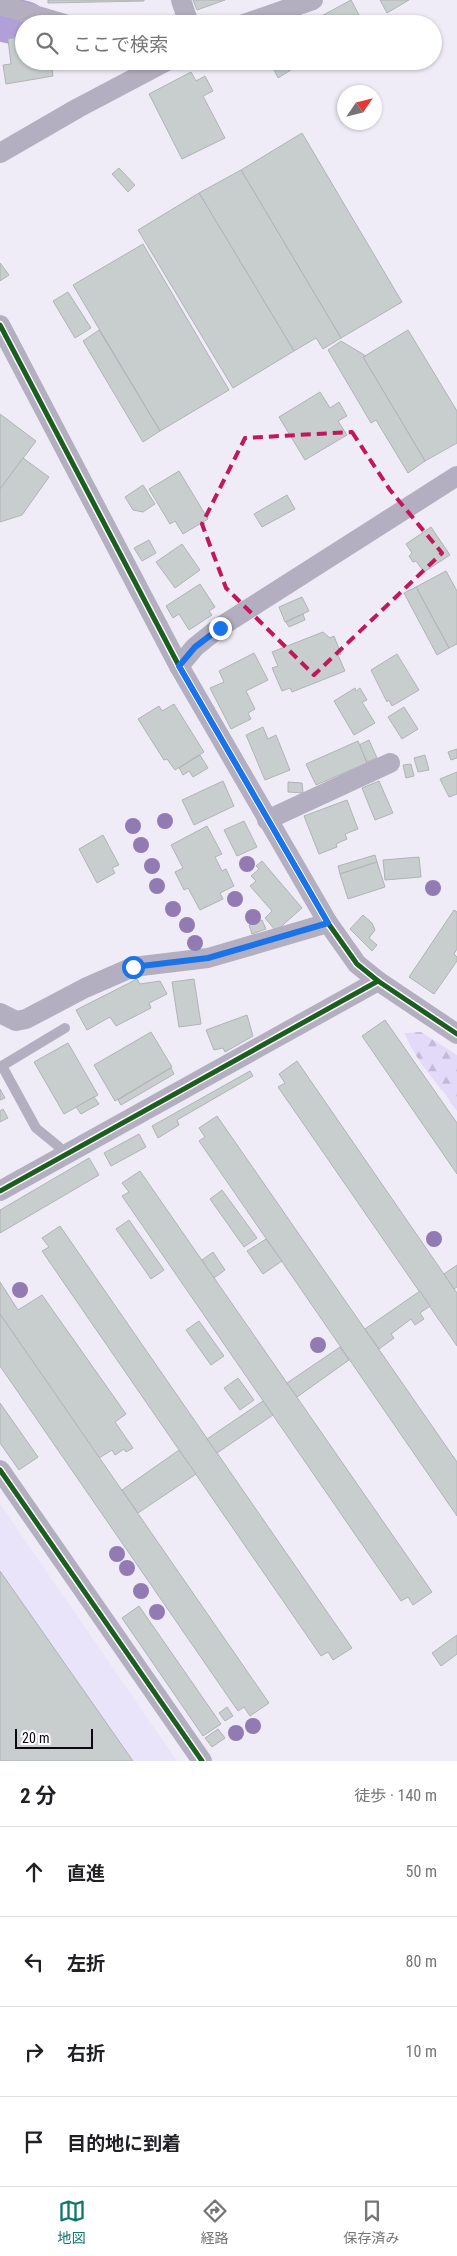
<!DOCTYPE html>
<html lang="ja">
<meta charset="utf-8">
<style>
:root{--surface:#fff;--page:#f2f2f2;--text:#202124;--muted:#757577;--line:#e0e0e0;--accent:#0f766e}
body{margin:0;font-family:"Roboto Condensed","Noto Sans JP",sans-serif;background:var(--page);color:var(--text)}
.compass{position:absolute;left:337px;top:85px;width:45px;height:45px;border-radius:50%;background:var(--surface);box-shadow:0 1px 4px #0004;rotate:55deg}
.scale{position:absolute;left:15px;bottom:12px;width:78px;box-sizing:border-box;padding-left:5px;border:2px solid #0d0913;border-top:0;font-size:14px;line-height:18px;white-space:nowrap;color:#0d0913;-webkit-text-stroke:4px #fff;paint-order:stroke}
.stop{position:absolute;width:15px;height:15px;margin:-11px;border:4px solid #1a73e8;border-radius:50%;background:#fff}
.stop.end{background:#1a73e8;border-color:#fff;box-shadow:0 1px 5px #0008}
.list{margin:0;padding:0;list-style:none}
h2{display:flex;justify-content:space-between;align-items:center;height:65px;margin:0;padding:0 20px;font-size:21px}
h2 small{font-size:16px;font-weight:400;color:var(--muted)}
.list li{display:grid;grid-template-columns:32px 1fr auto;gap:15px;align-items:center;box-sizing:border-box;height:90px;padding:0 20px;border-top:1px solid var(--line)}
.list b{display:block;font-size:19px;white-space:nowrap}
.list em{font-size:16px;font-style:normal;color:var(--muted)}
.icon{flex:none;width:28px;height:28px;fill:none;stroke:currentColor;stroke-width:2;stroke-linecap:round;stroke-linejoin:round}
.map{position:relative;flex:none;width:457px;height:1761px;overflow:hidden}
.search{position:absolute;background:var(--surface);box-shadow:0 1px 4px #0004;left:15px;right:15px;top:15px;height:55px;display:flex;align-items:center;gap:12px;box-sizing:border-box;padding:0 18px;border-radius:28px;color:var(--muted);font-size:19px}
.sheet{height:425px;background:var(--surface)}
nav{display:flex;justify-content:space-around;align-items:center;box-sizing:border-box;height:70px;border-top:1px solid var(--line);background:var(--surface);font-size:14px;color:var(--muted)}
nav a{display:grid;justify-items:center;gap:2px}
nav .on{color:var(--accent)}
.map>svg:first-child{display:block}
</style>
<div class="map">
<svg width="457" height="1761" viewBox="0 0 457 1761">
<defs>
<pattern id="forest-firs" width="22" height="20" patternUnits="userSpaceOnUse" patternTransform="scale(1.25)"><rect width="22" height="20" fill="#e3dafa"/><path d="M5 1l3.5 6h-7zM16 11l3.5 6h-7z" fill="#c2bad5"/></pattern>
</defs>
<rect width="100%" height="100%" fill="#efecf7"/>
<path fill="#eae4fa" d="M0 1504 177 1761H0Z"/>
<path fill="url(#forest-firs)" d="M421 1032 457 1055V1111C452 1106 450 1101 446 1095 430 1076 414 1056 404 1033Z"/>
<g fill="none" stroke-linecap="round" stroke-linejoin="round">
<path stroke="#b19fd9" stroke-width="46" d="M0 18 25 24"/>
</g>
<g fill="#c8cdce" stroke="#b0b4b6">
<path d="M48 0H144V1L48 3Z"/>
<path d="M193 0H225L197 10Z"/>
<path d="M351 0 364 24H319L316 19Z"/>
<path d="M380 0H409L387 13Z"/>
<path d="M24 36V61H51L53 76 6 84 3 65 11 64 8 39Z"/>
<path d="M270 61H305L278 78Z"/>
<path d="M191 72 196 81 205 76 213 91 203 96 225 138 182 159 149 94Z"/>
<path d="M302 133 402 302 341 338 241 170Z"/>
<path d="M119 168 135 185 128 192 112 174Z"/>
<path d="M241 170 341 338 323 349 316 338 294 351 199 193Z"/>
<path d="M199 193 294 351 233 388 138 230Z"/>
<path d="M143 244 229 390 160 431 73 285Z"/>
<path d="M0 263 9 275 0 281Z"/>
<path d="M68 292 91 328 75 338 53 301Z"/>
<path d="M99 330 160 431 143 442 83 341Z"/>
<path d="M408 330 457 411V443L425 461 363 357Z"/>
<path d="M341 341 366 356 363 357 425 461 408 473 376 420 371 423 328 350Z"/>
<path d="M320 392 330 408 339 402 347 416 338 421 347 435 305 460 279 417Z"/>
<path d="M0 414 36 441 0 489Z"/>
<path d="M23 458 49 477 22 515 0 522V489Z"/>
<path d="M179 471 208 519 183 534 175 521 170 524 149 489Z"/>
<path d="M143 485 155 504 143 512 133 510 125 497Z"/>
<path d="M287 495 295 509 262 527 254 514Z"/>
<path d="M431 527 450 555 424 572 416 561 413 562 409 556 412 553 406 544Z"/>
<path d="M149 540 156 553 142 561 134 548Z"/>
<path d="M182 544 200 570 175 588 156 562Z"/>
<path d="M446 571 457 591V644L449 648 416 587Z"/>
<path d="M200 584 215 607 209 611 212 615 189 630 179 614 173 618 166 606Z"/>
<path d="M416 587 449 648 437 655 404 593Z"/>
<path d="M302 597 309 611 285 622 279 607Z"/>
<path d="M303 614 305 620 289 627 286 622Z"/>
<path d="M323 632 330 638 334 636 341 654 338 655 345 671 292 692 290 688 282 691 272 668 278 666 272 652Z"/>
<path d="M254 653 268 680 246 691 255 709 248 713 251 719 231 729 210 688 224 682 219 671Z"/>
<path d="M397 654 419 690 392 706 389 700 387 702 371 670Z"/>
<path d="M355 688 356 691 360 688 367 700 362 702 375 723 354 735 334 701Z"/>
<path d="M174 704 204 752 175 770 167 759 164 760 138 719 159 706 162 711Z"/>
<path d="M404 707 418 729 402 739 388 717Z"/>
<path d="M263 727 268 739 276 735 290 770 265 780 246 735Z"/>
<path d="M369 740 377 758 367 762 359 745Z"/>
<path d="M358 741 367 763 316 785 306 764Z"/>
<path d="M457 749V758L451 760 448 752Z"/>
<path d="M200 755 208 768 193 777 189 771 183 775 179 768Z"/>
<path d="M425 755 429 770 418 772 414 758Z"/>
<path d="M411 764 414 776 406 778 403 765Z"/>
<path d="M457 772V794L449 797 440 779Z"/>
<path d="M223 781 234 806 194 825 182 800Z"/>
<path d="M379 781 393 813 375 820 362 788Z"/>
<path d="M288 782 302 783 303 793 288 792Z"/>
<path d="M347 800 358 829 345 834 347 839 336 844 337 847 319 854 304 816Z"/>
<path d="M244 821 257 847 237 856 224 830Z"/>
<path d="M207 826 222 854 215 857 222 871 226 869 234 886 220 893 223 899 200 910 188 888 184 890 175 872 183 868 171 845Z"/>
<path d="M103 835 119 865 112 868 115 873 97 883 79 849Z"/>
<path d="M375 855 377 862 340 874 338 866Z"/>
<path d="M419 857 421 877 385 880 383 860Z"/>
<path d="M262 861 302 908 276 931 265 918 272 911 250 886 256 881 251 876 259 869 256 866Z"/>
<path d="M377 862 385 887 348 899 340 874Z"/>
<path d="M454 910 457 912V949L454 954 457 957V961L434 994 409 977Z"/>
<path d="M363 915 372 923 375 930 369 938 377 945 372 951 350 929Z"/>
<path d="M262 920 266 929 252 934 249 925Z"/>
<path d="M137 979 140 984 160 981 167 994 149 1003 151 1008 116 1026 110 1017 87 1030 76 1010Z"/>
<path d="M194 979 201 1024 179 1027 172 982Z"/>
<path d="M247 1015 253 1036 225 1052 223 1048 214 1050 206 1030Z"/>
<path d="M385 1020 457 1123V1174L362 1036Z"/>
<path d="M151 1032 172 1067 115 1101 94 1065Z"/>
<path d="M68 1043 98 1095 64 1114 34 1062Z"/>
<path d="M297 1061 457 1293V1346L278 1087 285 1083 279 1074Z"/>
<path d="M171 1068 174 1074 121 1105 118 1100Z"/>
<path d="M250 1071 253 1076 177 1120 179 1125 158 1138 152 1126Z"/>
<path d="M0 1089 5 1098 0 1100Z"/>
<path d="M94 1097 99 1104 81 1114 76 1107Z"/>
<path d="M3 1109 8 1118 0 1122V1111Z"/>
<path d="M217 1116 457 1462V1516L199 1141 205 1137 199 1128Z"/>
<path d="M139 1134 146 1147 111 1166 104 1153Z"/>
<path d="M89 1158 99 1175 0 1233V1210Z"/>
<path d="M140 1171 432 1592 413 1605 408 1597 401 1601 122 1196 129 1192 122 1183Z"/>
<path d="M222 1190 257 1238 244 1247 210 1199Z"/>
<path d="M129 1220 164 1270 151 1279 116 1229Z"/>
<path d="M60 1226 352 1648 333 1660 328 1652 321 1656 42 1251 49 1247 42 1238Z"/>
<path d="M266 1239 282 1261 263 1274 247 1251Z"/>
<path d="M213 1252 225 1270 214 1278 202 1260Z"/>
<path d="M457 1265V1287L454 1289 444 1274Z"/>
<path d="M0 1282 18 1310 42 1295 126 1414 115 1422 133 1448 126 1452 124 1449 115 1455 112 1450 99 1458 0 1314Z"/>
<path d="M420 1291 430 1306 420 1313 424 1319 415 1325 411 1319 391 1334 394 1338 379 1349 365 1329Z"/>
<path d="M0 1314 269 1703 250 1716 244 1707 238 1711 0 1366Z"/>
<path d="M199 1321 224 1356 211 1365 186 1330Z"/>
<path d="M340 1347 349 1360 297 1397 287 1383Z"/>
<path d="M238 1378 254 1400 240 1410 224 1388Z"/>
<path d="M263 1401 273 1415 217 1453 207 1439Z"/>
<path d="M0 1403 38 1457 19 1470 0 1443Z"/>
<path d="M179 1450 196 1474 138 1513 122 1490Z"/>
<path d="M0 1571 133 1761H0Z"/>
<path d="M139 1606 221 1724 203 1736 122 1618Z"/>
<path d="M457 1635V1654L441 1666 432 1653Z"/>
<path d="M227 1707 233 1716 225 1721 219 1713Z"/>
<path d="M218 1729 225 1738 212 1747 205 1738Z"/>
</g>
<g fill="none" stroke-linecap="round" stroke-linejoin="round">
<path stroke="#b4afc0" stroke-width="10" d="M64 1155 58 1146 36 1128 2 1066 65 1028"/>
<g stroke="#b4afc0" stroke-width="20">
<path d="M181 0 189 24"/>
<path d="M0 5 65 24"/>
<path d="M244 24 313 0"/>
<path d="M0 153 78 108 167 61"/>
<path d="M0 325 179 666 328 923 357 964 378 981 457 1034"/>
<path d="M179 666 195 647 220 627 457 476"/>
<path d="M267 820 390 763"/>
<path d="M0 1013 16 1021 26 1019 85 988 133 967 208 958 328 923"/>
<path d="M0 1191 378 981"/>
<path d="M0 1470 202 1761"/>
</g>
<g stroke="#fff" stroke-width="8">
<g id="cycleway">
<path d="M0 325 179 666 328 923 357 964 378 981 457 1034"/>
<path d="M0 1191 378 981"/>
<path d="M0 1470 202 1761"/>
</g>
</g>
<use href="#cycleway" stroke="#1b5e20" stroke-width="5"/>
</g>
<g fill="#927ab2">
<circle cx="165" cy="821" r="8"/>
<circle cx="133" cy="826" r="8"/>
<circle cx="141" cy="845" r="8"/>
<circle cx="247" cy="864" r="8"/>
<circle cx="152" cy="866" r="8"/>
<circle cx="157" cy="886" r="8"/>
<circle cx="433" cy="888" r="8"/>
<circle cx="235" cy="899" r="8"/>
<circle cx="173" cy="909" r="8"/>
<circle cx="253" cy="917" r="8"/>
<circle cx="187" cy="925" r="8"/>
<circle cx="195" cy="943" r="8"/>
<circle cx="434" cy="1239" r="8"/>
<circle cx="20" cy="1290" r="8"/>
<circle cx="318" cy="1345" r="8"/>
<circle cx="117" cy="1554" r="8"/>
<circle cx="127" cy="1568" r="8"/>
<circle cx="141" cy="1591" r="8"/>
<circle cx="157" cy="1612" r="8"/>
<circle cx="253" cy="1726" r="8"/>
<circle cx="236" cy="1733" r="8"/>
</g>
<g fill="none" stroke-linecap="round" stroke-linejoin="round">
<path stroke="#1a73e8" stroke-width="6" d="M133 967 208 958 328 923 179 666 195 647 220 628"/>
</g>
<path fill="none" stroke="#c2185b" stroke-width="4" stroke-dasharray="10 6" stroke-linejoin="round" d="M352 432 390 490 442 553 314 675 226 588 202 524 245 438Z"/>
</svg>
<svg class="compass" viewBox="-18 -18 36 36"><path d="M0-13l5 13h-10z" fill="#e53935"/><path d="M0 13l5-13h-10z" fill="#757577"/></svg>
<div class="scale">20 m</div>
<div class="stop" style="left:133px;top:967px"></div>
<div class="stop end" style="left:220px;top:628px"></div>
<div class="search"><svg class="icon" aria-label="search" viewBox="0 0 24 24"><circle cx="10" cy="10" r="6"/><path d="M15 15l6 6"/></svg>ここで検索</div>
</div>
<section class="sheet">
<h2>2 分<small>徒歩 · 140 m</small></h2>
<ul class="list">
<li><svg class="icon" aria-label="ahead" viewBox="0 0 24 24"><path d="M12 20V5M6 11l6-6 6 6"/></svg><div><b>直進</b></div><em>50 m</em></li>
<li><svg class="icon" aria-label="left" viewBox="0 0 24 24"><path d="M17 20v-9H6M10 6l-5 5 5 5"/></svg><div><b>左折</b></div><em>80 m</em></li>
<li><svg class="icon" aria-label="right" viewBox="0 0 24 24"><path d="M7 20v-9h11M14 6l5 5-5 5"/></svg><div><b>右折</b></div><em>10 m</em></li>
<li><svg class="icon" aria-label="arrive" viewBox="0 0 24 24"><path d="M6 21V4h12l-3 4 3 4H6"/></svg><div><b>目的地に到着</b></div></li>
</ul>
</section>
<nav>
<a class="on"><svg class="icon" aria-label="map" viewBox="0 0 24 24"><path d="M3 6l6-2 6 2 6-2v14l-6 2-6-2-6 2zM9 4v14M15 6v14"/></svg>地図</a>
<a><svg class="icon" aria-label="directions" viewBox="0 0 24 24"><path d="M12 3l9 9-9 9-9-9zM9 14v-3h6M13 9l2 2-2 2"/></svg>経路</a>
<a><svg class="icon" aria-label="saved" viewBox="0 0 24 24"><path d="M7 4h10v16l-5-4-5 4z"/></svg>保存済み</a>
</nav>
